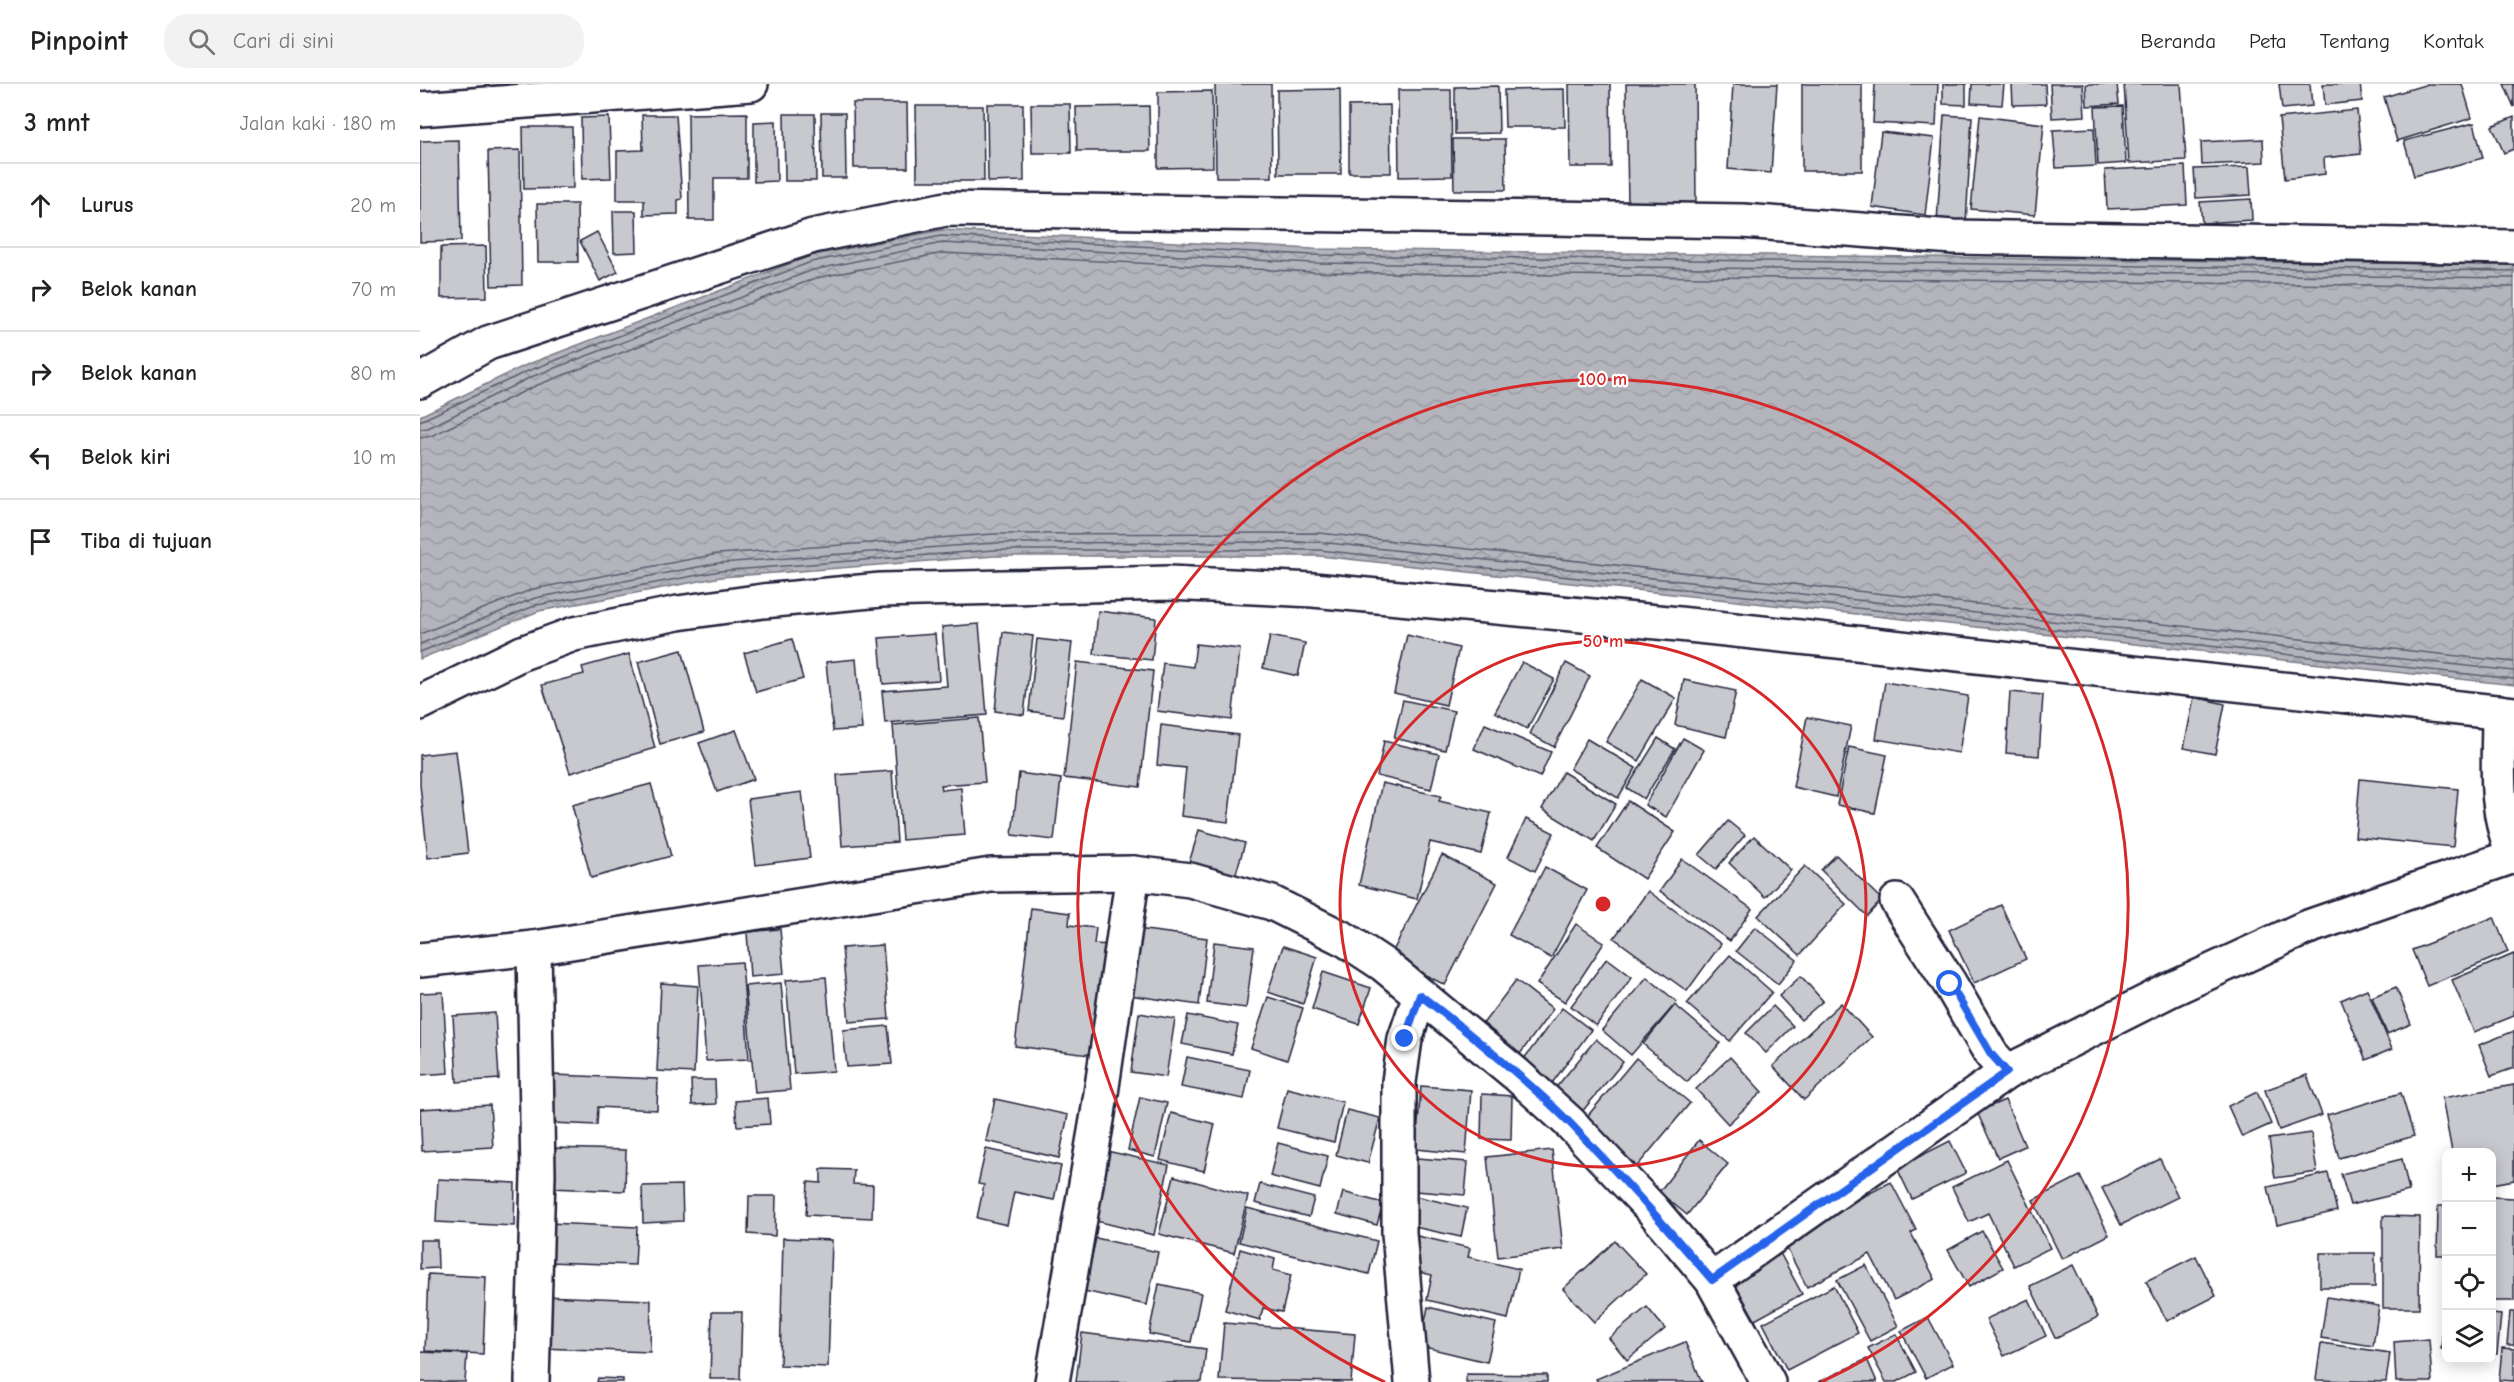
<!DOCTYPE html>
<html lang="id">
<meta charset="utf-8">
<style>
:root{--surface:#fff;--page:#f2f2f2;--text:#222;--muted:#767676;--line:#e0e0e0}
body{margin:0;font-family:"Comic Neue",sans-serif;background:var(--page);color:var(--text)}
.controls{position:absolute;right:18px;bottom:18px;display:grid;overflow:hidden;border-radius:12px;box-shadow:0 3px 15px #0003}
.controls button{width:54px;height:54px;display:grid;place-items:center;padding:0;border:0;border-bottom:2px solid var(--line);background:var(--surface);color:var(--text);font:30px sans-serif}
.stop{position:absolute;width:18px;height:18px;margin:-14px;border:4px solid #2563eb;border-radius:50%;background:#fff}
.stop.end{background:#2563eb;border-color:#fff;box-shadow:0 2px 6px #0008}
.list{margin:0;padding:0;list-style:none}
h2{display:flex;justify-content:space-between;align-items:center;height:78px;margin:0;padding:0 24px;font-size:26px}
h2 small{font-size:20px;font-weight:400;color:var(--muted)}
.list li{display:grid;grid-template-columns:39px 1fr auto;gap:18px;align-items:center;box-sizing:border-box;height:84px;padding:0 24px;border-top:2px solid var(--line)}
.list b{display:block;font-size:22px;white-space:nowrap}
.list em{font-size:20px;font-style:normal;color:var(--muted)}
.icon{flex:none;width:33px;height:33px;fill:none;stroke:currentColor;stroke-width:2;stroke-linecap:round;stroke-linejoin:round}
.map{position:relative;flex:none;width:2094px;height:1298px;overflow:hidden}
header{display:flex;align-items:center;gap:36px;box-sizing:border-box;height:84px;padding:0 30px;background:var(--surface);border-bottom:2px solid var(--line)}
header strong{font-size:28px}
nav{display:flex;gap:33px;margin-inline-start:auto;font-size:21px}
.search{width:420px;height:54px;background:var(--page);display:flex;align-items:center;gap:15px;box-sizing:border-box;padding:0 21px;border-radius:24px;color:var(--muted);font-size:22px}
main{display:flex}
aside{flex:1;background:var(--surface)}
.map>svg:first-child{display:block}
</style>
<header>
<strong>Pinpoint</strong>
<div class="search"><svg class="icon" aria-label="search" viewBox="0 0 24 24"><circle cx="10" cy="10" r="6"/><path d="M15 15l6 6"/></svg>Cari di sini</div>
<nav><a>Beranda</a><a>Peta</a><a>Tentang</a><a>Kontak</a></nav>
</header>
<main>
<aside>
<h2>3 mnt<small>Jalan kaki · 180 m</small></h2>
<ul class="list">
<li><svg class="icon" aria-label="ahead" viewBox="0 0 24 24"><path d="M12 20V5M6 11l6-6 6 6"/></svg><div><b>Lurus</b></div><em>20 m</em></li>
<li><svg class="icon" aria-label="right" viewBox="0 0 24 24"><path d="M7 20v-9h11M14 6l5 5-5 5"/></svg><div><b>Belok kanan</b></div><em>70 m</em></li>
<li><svg class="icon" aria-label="right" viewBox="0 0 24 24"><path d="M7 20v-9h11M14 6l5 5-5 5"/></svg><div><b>Belok kanan</b></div><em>80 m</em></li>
<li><svg class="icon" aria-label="left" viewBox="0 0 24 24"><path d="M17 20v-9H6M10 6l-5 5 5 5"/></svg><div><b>Belok kiri</b></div><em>10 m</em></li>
<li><svg class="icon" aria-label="arrive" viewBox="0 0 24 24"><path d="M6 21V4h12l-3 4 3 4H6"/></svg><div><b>Tiba di tujuan</b></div></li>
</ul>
</aside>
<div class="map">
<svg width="2094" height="1298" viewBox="0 0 2094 1298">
<defs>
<pattern id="water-waves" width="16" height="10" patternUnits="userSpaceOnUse" patternTransform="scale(1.5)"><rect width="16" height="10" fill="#b4b4bc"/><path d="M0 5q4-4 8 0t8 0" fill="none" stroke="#9a9aa2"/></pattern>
</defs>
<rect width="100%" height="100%" fill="#fff"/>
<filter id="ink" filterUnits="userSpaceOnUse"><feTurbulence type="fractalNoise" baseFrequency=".0167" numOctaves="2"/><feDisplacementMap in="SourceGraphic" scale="12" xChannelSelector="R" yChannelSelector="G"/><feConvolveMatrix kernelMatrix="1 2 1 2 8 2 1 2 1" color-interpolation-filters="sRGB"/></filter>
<g filter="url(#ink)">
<path fill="url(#water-waves)" stroke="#7a7a88" stroke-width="1.5" d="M521 146 893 165 2094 181V601L900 472H574L301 493 119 527 0 575V332L106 281 390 172Z"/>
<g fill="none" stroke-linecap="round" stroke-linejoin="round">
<g stroke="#5c5c6f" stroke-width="1.5">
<path d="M0 337 108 287 391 178 521 152 893 171 2094 187"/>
<path d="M0 345 8 344 111 293 393 186 522 159 893 179 2094 194"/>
<path d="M0 354 11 352 115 302 396 194 523 169 893 188 2094 203"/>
<path d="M0 550 113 505 298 470 573 450 899 449 2094 578"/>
<path d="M0 560 115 514 299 479 574 459 899 458 2094 587"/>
<path d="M0 568 117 521 300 487 574 466H899L2094 595"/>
</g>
</g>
<g fill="#c8c8cf" stroke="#22223b" stroke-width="1.5">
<path d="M795 0H851L852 93H796Z"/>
<path d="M1149 0H1190L1191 83H1150Z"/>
<path d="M1206 0H1275L1276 120H1208Z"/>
<path d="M1313 0H1357L1351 89 1308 85Z"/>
<rect x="1382" y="0" width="60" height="87"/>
<path d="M1455 0H1518L1516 42 1453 39Z"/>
<path d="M1523 0H1546V21L1523 20Z"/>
<path d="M1552 0H1584L1582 21 1551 19Z"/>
<path d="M1592 0H1625L1626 20 1593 21Z"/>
<path d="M1630 0H1663L1665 32 1632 34Z"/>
<path d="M1666 0H1697L1699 20 1667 22Z"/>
<path d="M1704 0H1761L1766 76 1709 79Z"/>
<path d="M1859 0H1890L1892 22 1862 25Z"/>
<path d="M1903 0H1940L1942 17 1905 21Z"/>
<path d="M2008 0H2042L2052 34 1977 57 1964 13Z"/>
<path d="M2084 0H2094V23Z"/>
<path d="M1078 2 1079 49 1035 50V3Z"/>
<path d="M920 5 921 90H858L857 6Z"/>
<path d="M1144 5 1145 43H1085L1084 6Z"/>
<path d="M978 6H1031L1032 92 979 93Z"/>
<path d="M792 7 793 83 738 84V8Z"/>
<path d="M433 19H487L488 84H434Z"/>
<path d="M567 20H603L604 97 568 98Z"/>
<path d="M611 20H650L651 69H612Z"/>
<path d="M970 21 971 89H929V22Z"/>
<path d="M496 22H563L564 97H497Z"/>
<path d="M729 22 730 67H657L656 23Z"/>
<path d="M1703 22 1706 79 1678 81 1675 23Z"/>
<path d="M1937 26 1941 70 1904 74 1905 90 1865 95 1859 34Z"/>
<path d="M327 29V94H294V136H269L268 30Z"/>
<path d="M401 29H425L426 94H402Z"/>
<path d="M364 30H395L396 97H365Z"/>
<path d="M222 31H256L262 115 258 116V130L224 131V116H197V67L223 66Z"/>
<path d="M1524 31 1552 33 1546 140 1517 138Z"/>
<path d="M1560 32 1624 40 1615 131 1551 125Z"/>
<path d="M189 33 191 94 162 95 161 34Z"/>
<path d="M2094 33V65L2084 69 2072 42Z"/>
<path d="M356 37 357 97 334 98V38Z"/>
<path d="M2054 39 2063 74 1994 92 1984 57Z"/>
<path d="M103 43H152L153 104 104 105Z"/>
<path d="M1674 44 1676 82 1636 84 1633 46Z"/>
<path d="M1461 48 1514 54 1505 131 1452 123Z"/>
<path d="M1033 55H1085L1086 106H1034Z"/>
<path d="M1843 55 1844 78 1782 81 1781 58Z"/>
<path d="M39 56 41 157 0 158V57Z"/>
<path d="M100 66 102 201 71 202 68 67Z"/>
<path d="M1765 82 1767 121 1687 125 1685 86Z"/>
<path d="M1829 83 1831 111 1776 114 1774 85Z"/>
<path d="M1831 115 1832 136 1782 139 1780 118Z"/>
<path d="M117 120H157L158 178H118Z"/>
<path d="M193 127H216L217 168 194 169Z"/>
<path d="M177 148 198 188 180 197 160 157Z"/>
<path d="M66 162 67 213 21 214V163Z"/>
<path d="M678 527 736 534 732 576 674 570Z"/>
<path d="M559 540 567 631 465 639 462 607 527 602 522 543Z"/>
<path d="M583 548 613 552 604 631 575 627Z"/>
<path d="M515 550 519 596 463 600 459 554Z"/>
<path d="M987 551 1039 564 1026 621 974 609Z"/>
<path d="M850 552 885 559 878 592 843 584Z"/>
<path d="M372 555 383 595 336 608 324 569Z"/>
<path d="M617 555 652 559 643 632 609 627Z"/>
<path d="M776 560 820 565 812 636 737 627 743 579 773 583Z"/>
<path d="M262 566 284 648 240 660 218 578Z"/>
<path d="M209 570 235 664 150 689 122 601 164 590 162 583Z"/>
<path d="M436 575 442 645 413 647 406 578Z"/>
<path d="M657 578 733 587 720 703 644 694Z"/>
<path d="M1102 578 1134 595 1107 645 1075 628Z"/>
<path d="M1146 579 1170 592 1134 663 1110 650Z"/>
<path d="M1222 595 1256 614 1219 677 1186 658Z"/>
<path d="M1264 596 1316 607 1306 653 1255 641Z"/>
<path d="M1465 598 1548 612 1539 669 1456 655Z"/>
<path d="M1590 608 1623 611 1619 672 1586 669Z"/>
<path d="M1774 613 1805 620 1795 670 1764 664Z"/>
<path d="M983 616 1034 627 1025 666 974 654Z"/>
<path d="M1387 633 1431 642 1416 713 1373 703Z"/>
<path d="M559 634 565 698 521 701 522 706 541 704 545 751 482 756 473 641Z"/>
<path d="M1065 640 1131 668 1120 693 1054 665Z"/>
<path d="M741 641 818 651 808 738 761 732 766 684 737 681Z"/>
<path d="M316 646 334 695 297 708 279 659Z"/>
<path d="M1238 654 1255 665 1224 715 1207 704Z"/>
<path d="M1263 654 1284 666 1246 733 1225 721Z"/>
<path d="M1167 655 1216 684 1198 714 1150 685Z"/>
<path d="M964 657 1019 670 1011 705 957 692Z"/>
<path d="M1429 663 1467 671 1455 729 1417 721Z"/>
<path d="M36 667 48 769 8 774 0 701V671Z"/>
<path d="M472 687 477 758 422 762 417 691Z"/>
<path d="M1143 688 1196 720 1174 757 1122 725Z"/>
<path d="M599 689 641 695 634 756 592 751Z"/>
<path d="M1940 695 2038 705 2033 763 1935 753Z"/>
<path d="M962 699 1021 712 1019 717 1071 729 1061 770 1010 758 997 815 939 801Z"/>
<path d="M231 700 251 772 171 794 152 721Z"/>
<path d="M382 708 390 774 336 781 328 715Z"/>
<path d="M1208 717 1255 748 1224 795 1177 764Z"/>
<path d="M1106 735 1134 749 1115 787 1088 773Z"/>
<path d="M1308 737 1325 751 1296 785 1279 771Z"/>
<path d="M779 746 825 759 814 796 768 782Z"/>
<path d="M1334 752 1371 786 1345 813 1309 779Z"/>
<path d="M1022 771 1077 799 1025 901 970 873Z"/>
<path d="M1416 771 1462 816 1447 832 1401 786Z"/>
<path d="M1262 775 1332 825 1310 857 1240 807Z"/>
<path d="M1385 782 1426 820 1380 871 1338 832Z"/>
<path d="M1125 783 1167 806 1131 874 1089 851Z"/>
<path d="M1228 807 1301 860 1267 907 1194 854Z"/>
<path d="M1581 821 1606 875 1554 899 1529 846Z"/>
<path d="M611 824 650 829 649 841 676 844 674 860 690 861 678 972 595 962Z"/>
<path d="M2074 833 2088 868 2007 902 1992 866Z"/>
<path d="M1156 840 1184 859 1145 918 1117 900Z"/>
<path d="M1335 843 1377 876 1358 900 1316 867Z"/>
<path d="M360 845 364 890 330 893 327 848Z"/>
<path d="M717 845 787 854 779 921 709 911Z"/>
<path d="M794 858 834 863 826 924 787 919Z"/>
<path d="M463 861 469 935 429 938 422 864Z"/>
<path d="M863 862 897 873 883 920 848 908Z"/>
<path d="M2094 870V932L2054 948 2032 896Z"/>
<path d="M1310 871 1352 908 1310 957 1267 920Z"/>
<path d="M1187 874 1212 893 1176 942 1151 922Z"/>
<path d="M322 878 329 975 286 977 279 881Z"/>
<path d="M903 888 951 904 939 940 892 925Z"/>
<path d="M1381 892 1403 917 1381 936 1359 912Z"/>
<path d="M406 893 414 987 374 990 366 896Z"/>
<path d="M1227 893 1257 918 1211 971 1182 946Z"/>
<path d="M1096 896 1133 925 1097 974 1059 945Z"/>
<path d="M241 899 278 902 274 989 237 987Z"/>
<path d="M361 899 370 1006 335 1009 325 902Z"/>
<path d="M1976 903 1991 940 1967 950 1952 913Z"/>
<path d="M1947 905 1972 965 1946 976 1921 916Z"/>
<path d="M23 908 28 989 0 991V909Z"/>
<path d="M848 913 883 924 867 976 831 964Z"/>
<path d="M1421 919 1452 953 1384 1016 1353 982Z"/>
<path d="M1255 921 1300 959 1267 998 1223 960Z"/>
<path d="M1353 922 1373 942 1346 969 1326 949Z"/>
<path d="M1142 924 1171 946 1130 1002 1100 980Z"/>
<path d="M75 929 79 995 37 998 33 932Z"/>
<path d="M719 929 755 935 746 993 711 988Z"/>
<path d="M768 931 818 941 812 970 762 960Z"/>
<path d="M468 942 472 980 427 983 423 946Z"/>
<path d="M2094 947V984L2071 992 2059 961Z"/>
<path d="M1176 955 1203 978 1156 1035 1129 1012Z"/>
<path d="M767 973 830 986 824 1015 761 1003Z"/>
<path d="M1310 973 1342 1008 1308 1040 1276 1005Z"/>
<path d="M1216 974 1270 1019 1214 1086 1160 1041Z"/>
<path d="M133 991 238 995 237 1026 178 1023 177 1041 132 1039Z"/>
<path d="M1887 991 1902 1031 1859 1046 1845 1006Z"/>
<path d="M271 996H295L296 1020 272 1021Z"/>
<path d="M2094 1001V1096L2072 1100V1068H2032L2022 1014Z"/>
<path d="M1001 1002 1051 1006 1046 1070 996 1065Z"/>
<path d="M867 1004 923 1018 914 1058 857 1044Z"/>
<path d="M1837 1008 1851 1040 1822 1053 1808 1022Z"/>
<path d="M1981 1009 1994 1052 1919 1074 1907 1031Z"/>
<path d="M1062 1010 1092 1012 1091 1056 1061 1055Z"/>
<path d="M720 1013 747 1019 735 1073 708 1066Z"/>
<path d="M348 1014 350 1040 317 1042 315 1017Z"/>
<path d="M575 1015 648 1031 639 1074 566 1057Z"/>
<path d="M1585 1016 1605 1062 1578 1074 1557 1028Z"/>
<path d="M70 1021 73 1063 2 1067 0 1025Z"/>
<path d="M927 1026 960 1034 948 1079 916 1071Z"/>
<path d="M751 1029 795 1040 784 1087 740 1076Z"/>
<path d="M1891 1049 1897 1088 1855 1094 1849 1055Z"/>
<path d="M1279 1056 1308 1080 1267 1131 1239 1108Z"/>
<path d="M1530 1057 1546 1089 1492 1115 1477 1084Z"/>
<path d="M858 1059 908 1072 900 1105 850 1092Z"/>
<path d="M132 1064 206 1066 205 1107 130 1104Z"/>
<path d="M566 1065 641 1082 634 1116 594 1108 587 1141 557 1134 564 1101 558 1100Z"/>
<path d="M1132 1066 1143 1165 1078 1173 1067 1073Z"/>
<path d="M687 1067 749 1081 734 1151 672 1136Z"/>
<path d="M984 1073 1048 1078 1045 1111 982 1106Z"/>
<path d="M1740 1075 1758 1113 1701 1141 1682 1104Z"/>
<path d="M1982 1075 1989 1107 1930 1121 1921 1090Z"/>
<path d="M1587 1076 1630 1164 1594 1182 1568 1129 1549 1138 1532 1103Z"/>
<path d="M401 1085 434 1086 433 1100 453 1101 452 1134 386 1131 388 1098 401 1099Z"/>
<path d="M1908 1089 1917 1127 1857 1141 1848 1103Z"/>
<path d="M754 1092 828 1112 814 1169 739 1150Z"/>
<path d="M1660 1092 1689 1151 1642 1175 1613 1116Z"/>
<path d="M18 1095 95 1099 94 1142 16 1138Z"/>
<path d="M1471 1098 1496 1146 1491 1149 1515 1195 1474 1216 1450 1170 1387 1203 1362 1155Z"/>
<path d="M840 1100 894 1114 889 1133 835 1119Z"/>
<path d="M262 1101 263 1137 223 1139 222 1102Z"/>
<path d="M923 1108 963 1119 957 1141 917 1130Z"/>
<path d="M991 1111 1047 1124 1041 1153 985 1141Z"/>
<path d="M329 1112H356L355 1152 328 1150Z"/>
<path d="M2072 1113 2094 1114V1217H2072Z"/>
<path d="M2018 1122H2026V1171H2017Z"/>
<path d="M827 1124 957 1157 949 1190 819 1158Z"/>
<path d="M1963 1132 2000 1133 1999 1224H1963Z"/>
<path d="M128 1139 217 1143 215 1181 127 1178Z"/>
<path d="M1562 1147 1583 1184 1549 1203 1528 1166Z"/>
<path d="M993 1151 1050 1164 1048 1173 1099 1185 1088 1235 1007 1216 1012 1191 985 1185Z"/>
<path d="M363 1154 412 1156 408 1283 360 1281Z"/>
<path d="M676 1154 738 1168 727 1221 664 1207Z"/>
<path d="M0 1156H17L18 1184 0 1185Z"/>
<path d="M1195 1157 1226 1190 1174 1238 1143 1205Z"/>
<path d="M820 1165 855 1175 853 1186 871 1191 862 1228 843 1224 840 1236 805 1226Z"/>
<path d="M1360 1169 1382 1210 1335 1236 1313 1196Z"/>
<rect x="1900" y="1169" width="55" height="34"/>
<path d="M1776 1172 1796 1212 1747 1237 1726 1197Z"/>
<path d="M1446 1181 1478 1242 1450 1257 1417 1196Z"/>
<path d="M1653 1181 1678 1233 1635 1254 1610 1202Z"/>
<path d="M8 1190 66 1193 63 1270 5 1267Z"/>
<path d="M739 1200 781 1209 771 1258 729 1250Z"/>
<path d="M1414 1202 1438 1249 1367 1286 1343 1239Z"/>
<path d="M122 1212 231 1216 230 1268 120 1264Z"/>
<path d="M1907 1213 1959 1222 1953 1262 1901 1254Z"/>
<path d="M1609 1215 1626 1252 1584 1272 1566 1235Z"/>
<path d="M1008 1223 1076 1239 1067 1278 1000 1262Z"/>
<path d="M1227 1223 1245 1245 1207 1276 1189 1254Z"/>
<path d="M2025 1225 2026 1226V1266L2021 1265Z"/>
<path d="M292 1228H322L320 1295H290Z"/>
<path d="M2090 1228H2094V1261H2087Z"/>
<path d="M2072 1230 2081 1231 2077 1270H2072Z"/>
<path d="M1508 1233 1533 1280 1506 1294 1481 1247Z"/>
<path d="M804 1239 935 1250 931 1298 799 1296Z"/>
<path d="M662 1249 786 1265 782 1298H656Z"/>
<path d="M1476 1250 1496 1288 1477 1298H1466L1448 1264Z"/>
<path d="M2009 1255 2012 1298H1976L1974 1258Z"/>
<path d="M1265 1258 1282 1298H1178L1176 1295Z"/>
<path d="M1901 1259 1970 1269 1966 1298 1896 1296Z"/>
<path d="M2082 1264 2094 1265V1297L2079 1296Z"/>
<path d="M0 1268 47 1270 45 1298H0Z"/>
<path d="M1447 1275 1457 1298H1399Z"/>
<path d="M1046 1290 1127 1291V1298H1046Z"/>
<path d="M178 1294 203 1295V1298H177Z"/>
</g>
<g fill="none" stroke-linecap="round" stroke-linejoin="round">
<g stroke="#22223b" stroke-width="38">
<g id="minor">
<path d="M0 297 68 259 393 152 526 125 1323 137 1533 153 2094 163"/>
<path d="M0 619 102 569 154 550 258 529 343 517 461 506 749 499 893 506 1259 540 2094 630"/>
<path d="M2079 628C2079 681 2073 722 2094 772"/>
<path d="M0 876 114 864 571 791 713 789 770 796 852 819 926 856 964 881 1096 990 1149 1038 1231 1124 1292 1196 1348 1298"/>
<path d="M1587 988 1750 906 1885 844 2094 772"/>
<path d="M1292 1196 1587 988 1571 970 1530 900 1477 817"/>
<path d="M112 1298 118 1091 114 864"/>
<path d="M632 1298 678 1030 713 789"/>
<path d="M992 1298 979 1149V998L985 955 1000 911"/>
</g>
</g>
<g stroke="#22223b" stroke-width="38">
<path id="major" d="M0 25 331 0"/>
</g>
<use href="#minor" stroke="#fff" stroke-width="33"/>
<use href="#major" stroke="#fff" stroke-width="33"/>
</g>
</g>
<g fill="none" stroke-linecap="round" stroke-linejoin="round" filter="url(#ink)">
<path stroke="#2563eb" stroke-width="8" d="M985 955 1000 911C1052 951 1104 993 1150 1039 1199 1090 1246 1142 1292 1196L1587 988 1571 970 1530 900"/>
</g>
<g fill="none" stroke="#d62828" stroke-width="3">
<circle cx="1183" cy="820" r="263"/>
<path d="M965 1298A525 525 0 1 1 1401 1298"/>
</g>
<circle cx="1183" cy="820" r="9" fill="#d62828" stroke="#fff" stroke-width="3"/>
<g font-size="18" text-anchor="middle" font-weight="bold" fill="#d62828" stroke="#fff" stroke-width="4.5" stroke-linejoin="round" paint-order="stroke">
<text x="1183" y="301">100 m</text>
<text x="1183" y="563">50 m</text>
</g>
</svg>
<div class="controls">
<button>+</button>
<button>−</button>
<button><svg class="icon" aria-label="locate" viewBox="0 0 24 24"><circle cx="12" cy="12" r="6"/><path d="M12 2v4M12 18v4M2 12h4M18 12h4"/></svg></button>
<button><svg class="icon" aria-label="layers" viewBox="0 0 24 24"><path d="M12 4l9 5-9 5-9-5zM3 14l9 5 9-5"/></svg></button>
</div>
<div class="stop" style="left:1530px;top:900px"></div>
<div class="stop end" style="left:985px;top:955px"></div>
</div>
</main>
